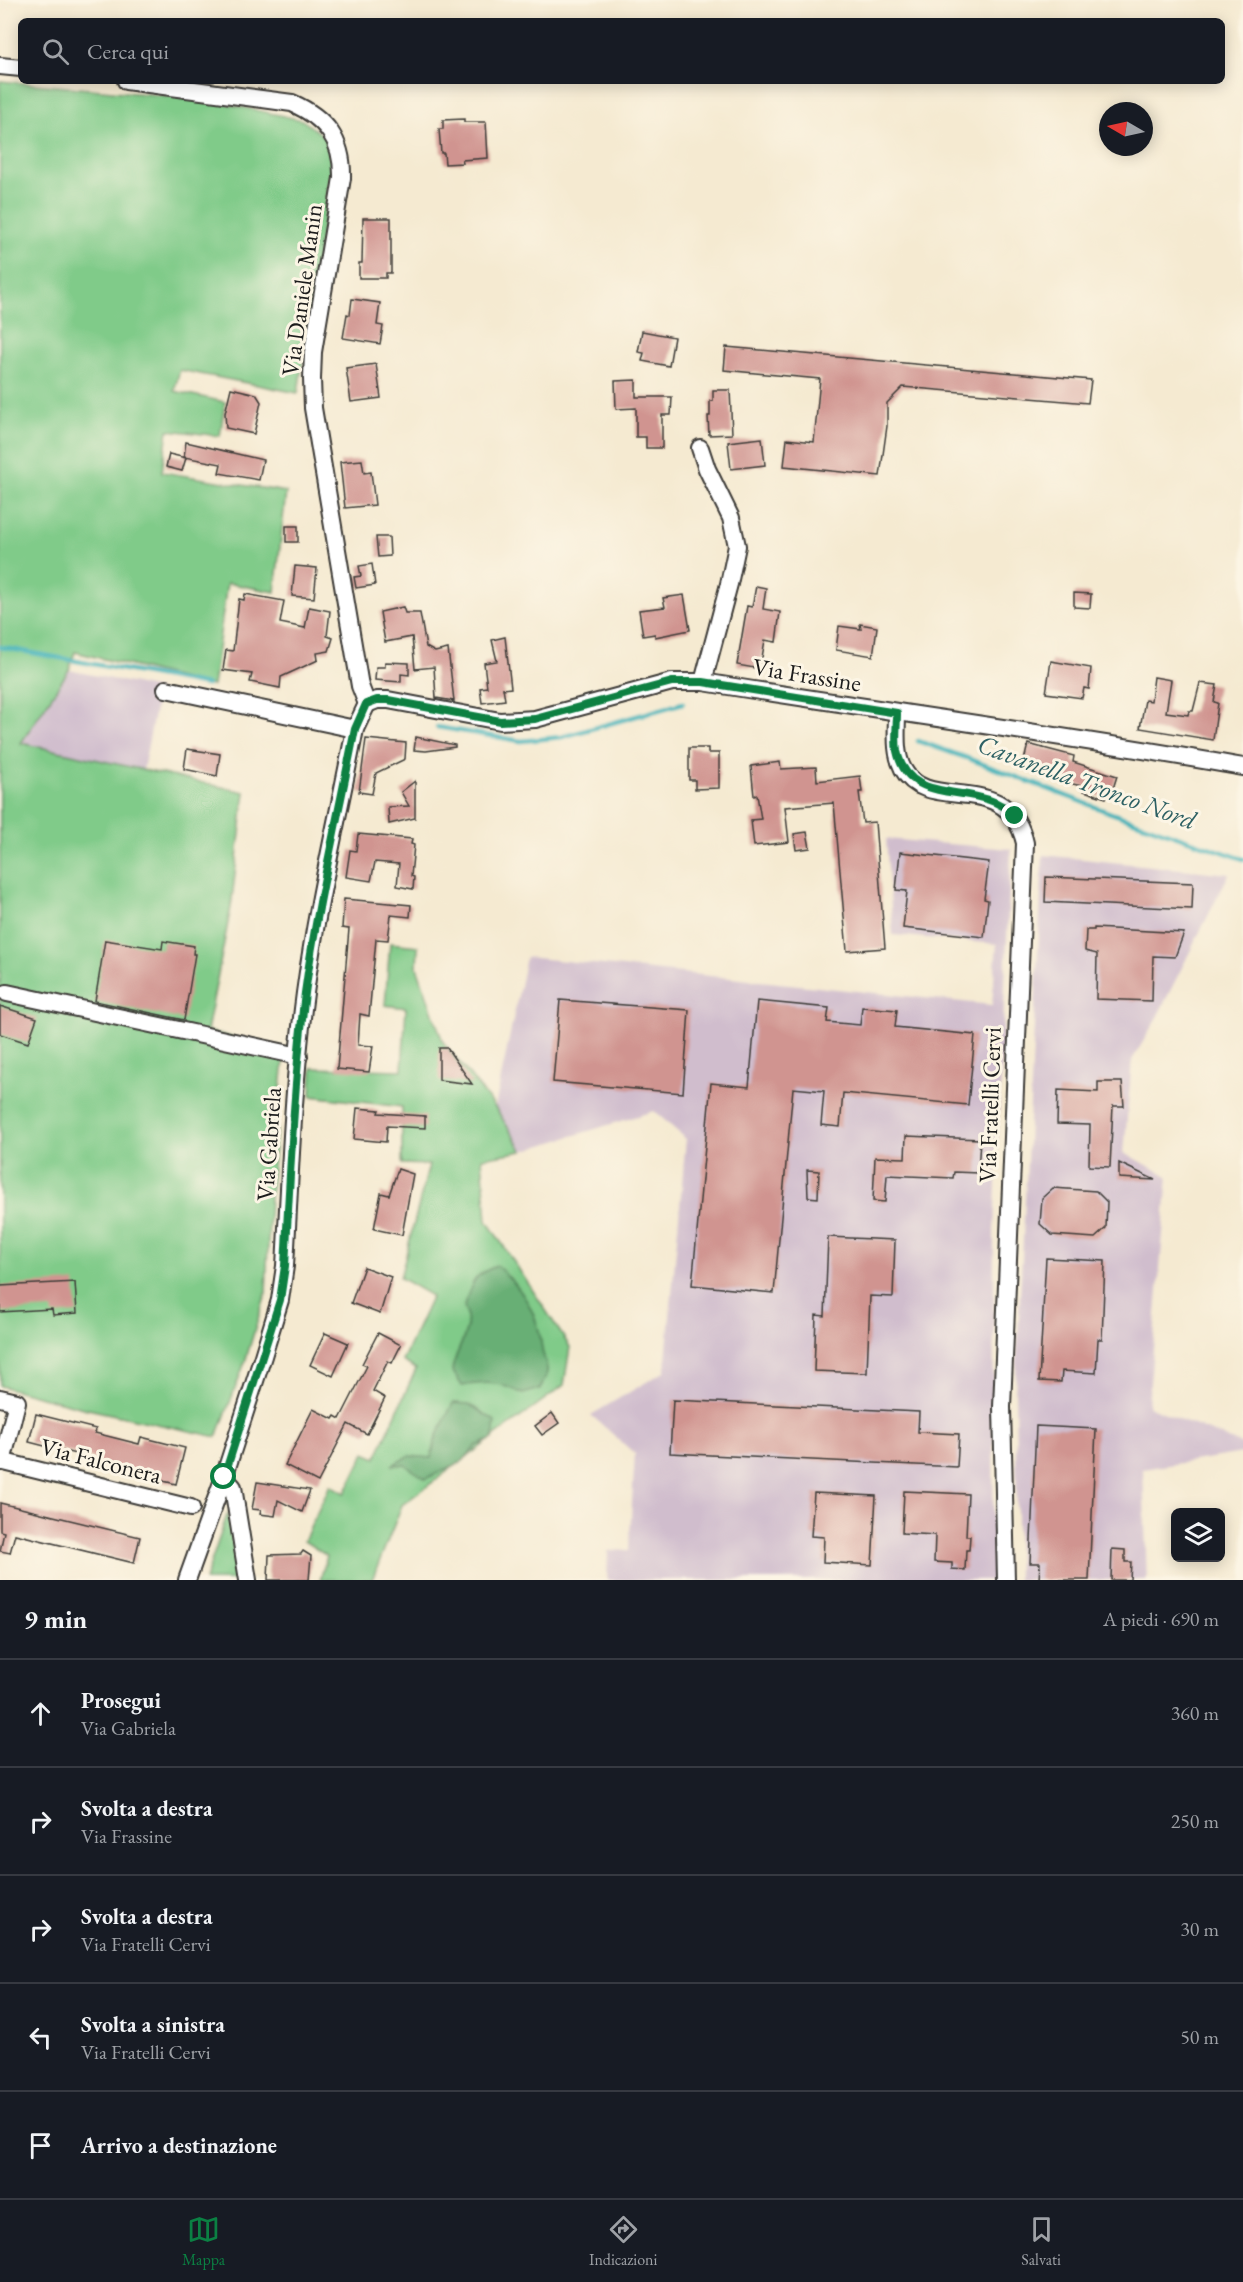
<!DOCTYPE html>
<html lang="it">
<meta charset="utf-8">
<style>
:root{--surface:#171b24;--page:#242831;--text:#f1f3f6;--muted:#9ea1a6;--line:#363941;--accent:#0b8043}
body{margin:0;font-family:"EB Garamond",serif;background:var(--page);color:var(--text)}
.controls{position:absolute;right:18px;bottom:18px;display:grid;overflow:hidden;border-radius:9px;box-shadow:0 3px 15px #0003}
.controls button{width:54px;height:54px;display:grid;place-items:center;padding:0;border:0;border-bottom:2px solid var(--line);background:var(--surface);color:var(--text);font:30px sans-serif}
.compass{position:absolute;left:1099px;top:102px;width:54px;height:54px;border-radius:50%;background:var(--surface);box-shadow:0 3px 15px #0003;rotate:279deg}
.stop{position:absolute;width:18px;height:18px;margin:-14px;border:4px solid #0b8043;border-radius:50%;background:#fff}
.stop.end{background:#0b8043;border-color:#fff;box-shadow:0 2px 6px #0008}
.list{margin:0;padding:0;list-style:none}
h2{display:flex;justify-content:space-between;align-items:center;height:78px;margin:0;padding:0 24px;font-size:26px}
h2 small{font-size:20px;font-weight:400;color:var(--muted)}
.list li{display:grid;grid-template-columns:39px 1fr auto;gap:18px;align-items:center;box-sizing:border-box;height:108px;padding:0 24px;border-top:2px solid var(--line)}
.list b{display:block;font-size:22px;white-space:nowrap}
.list p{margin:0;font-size:20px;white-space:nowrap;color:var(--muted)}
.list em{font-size:20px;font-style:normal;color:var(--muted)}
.icon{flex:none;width:33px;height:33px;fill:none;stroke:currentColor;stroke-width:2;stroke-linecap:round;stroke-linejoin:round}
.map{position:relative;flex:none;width:1243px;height:1580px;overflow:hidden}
.search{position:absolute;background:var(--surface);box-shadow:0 3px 15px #0003;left:18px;right:18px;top:18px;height:66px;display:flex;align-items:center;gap:15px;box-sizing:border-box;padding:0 21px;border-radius:9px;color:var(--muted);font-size:22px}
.sheet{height:618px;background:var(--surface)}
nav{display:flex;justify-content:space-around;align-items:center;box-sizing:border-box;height:84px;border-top:2px solid var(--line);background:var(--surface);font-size:16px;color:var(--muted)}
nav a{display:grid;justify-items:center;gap:3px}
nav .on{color:var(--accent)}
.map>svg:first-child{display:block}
</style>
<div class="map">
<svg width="1243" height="1580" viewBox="0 0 1243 1580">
<rect width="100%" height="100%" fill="#fcf5e5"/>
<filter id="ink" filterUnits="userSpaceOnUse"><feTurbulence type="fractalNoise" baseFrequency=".0167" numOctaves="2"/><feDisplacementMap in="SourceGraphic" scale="12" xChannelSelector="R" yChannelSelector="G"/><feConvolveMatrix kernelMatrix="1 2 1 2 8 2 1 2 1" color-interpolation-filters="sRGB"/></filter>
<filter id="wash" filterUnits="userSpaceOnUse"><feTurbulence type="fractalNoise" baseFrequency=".008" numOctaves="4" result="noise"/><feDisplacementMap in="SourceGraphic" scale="24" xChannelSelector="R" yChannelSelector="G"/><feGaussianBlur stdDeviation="1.35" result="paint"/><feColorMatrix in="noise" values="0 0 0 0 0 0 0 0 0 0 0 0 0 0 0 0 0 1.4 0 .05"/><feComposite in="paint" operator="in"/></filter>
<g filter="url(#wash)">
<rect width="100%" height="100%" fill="#f5ead1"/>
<g fill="#d0bdcd">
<path d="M69 670 159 689 143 770 20 743Z"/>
<path d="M886 839 1011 849 994 1230 993 1580H607L608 1551 629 1550 635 1454 591 1415 665 1371 686 1139 654 1111 523 1151 495 1107 526 957 992 1005 997 944 893 935Z"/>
<path d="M1043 855 1229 874 1153 1025 1132 1060 1124 1153 1168 1176 1148 1406 1243 1445V1453L1143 1469 1147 1580H1018L1015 1393Z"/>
</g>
<g fill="#80cb89" stroke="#4e7452" stroke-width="1.5">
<path d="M0 81 204 99 302 120 329 140 331 169 298 393 180 370 174 391 225 402 220 436 168 430 162 472 286 492 275 592 227 583 213 686 75 652 69 670 21 743 245 792 231 907 207 1031 285 1050 270 1196 266 1293 245 1362 217 1437 83 1408 0 1386Z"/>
<path d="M390 943 418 946 417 967 443 1042 495 1107 523 1151 482 1158 487 1221 570 1347 564 1385 402 1505 372 1580H320L327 1556 304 1541 330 1485 345 1493 365 1453 376 1458 416 1369 402 1361 432 1296 400 1278 429 1165 402 1164V1107L311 1096 312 1068 402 1070 406 1008 385 1005Z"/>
<path d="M228 1512 239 1580H205Z"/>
</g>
<g fill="#68af75" stroke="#426648" stroke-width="1.5">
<path d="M497 1266C523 1288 539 1316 542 1349 543 1357 548 1365 547 1372 546 1378 542 1384 540 1389L523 1394C500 1382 488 1381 462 1386L452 1370C456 1347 475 1329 464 1306 472 1283 473 1274 497 1266Z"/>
<path d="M453 1403 469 1404 495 1421 493 1439 476 1446 463 1461 426 1479 405 1465H392L409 1456 431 1458 436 1437Z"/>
</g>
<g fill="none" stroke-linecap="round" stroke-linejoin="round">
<g stroke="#41b2b9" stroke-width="4.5">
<path d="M0 647 207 685"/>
<path d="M437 727 521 741 562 737 683 703"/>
<path d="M918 741 967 758 1111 813 1243 859"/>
</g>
</g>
<g id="blocks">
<g fill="#d09490">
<path d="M464 119V122H486L488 158 462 160 463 163 445 164 444 153H441L439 129H443V120Z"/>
<path d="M363 218H391V273H386V278H359V263H362Z"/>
<path d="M352 299 380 303 377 325 383 326 380 344 343 338 347 314 350 315Z"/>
<path d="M642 331 674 337 669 366 642 361 644 353 638 352Z"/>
<path d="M726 347 1091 380 1088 403 903 387 887 403V426L880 476 784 466 787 439 814 442 820 379 724 370Z"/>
<path d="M376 364 381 398 351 402 346 368Z"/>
<path d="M636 380V397H672L671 415H662V448H646V437H636V408L616 409 615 381Z"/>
<path d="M231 388 256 394 261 402 254 434 226 428 225 413Z"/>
<path d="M713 390H730L732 434 709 435 708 416H710V401H713Z"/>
<path d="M762 438 765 465 731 469 728 442Z"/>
<path d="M186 442 263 460 259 480 219 473 221 464 184 457Z"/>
<path d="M169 454 186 458 182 471 166 467Z"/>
<path d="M362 460 364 473 371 472 375 505 345 508 340 462Z"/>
<rect x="286" y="526" width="12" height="16"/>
<path d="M376 537H389L390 556 378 557Z"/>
<path d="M372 564 375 585 356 588 354 577 361 576 359 566Z"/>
<path d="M295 566 317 568 314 598 292 596Z"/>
<path d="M756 586 766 588 763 609 780 612 776 642 765 640 760 669 737 665 747 606 752 607Z"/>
<path d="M1074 593 1091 594 1090 608 1074 607Z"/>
<path d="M245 594 284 601 280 623 305 628 309 607 330 611 327 636 333 638 329 651 317 653 318 660 281 677 280 688 250 682 252 674 223 670 226 650 233 651 239 599 244 600Z"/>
<path d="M684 595 690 630 655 637V634L643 636 639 610 665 607 663 598Z"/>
<path d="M403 607 405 613H420L426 647 435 652 448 649 454 701 436 698 434 667 415 669 412 637 385 642 380 612Z"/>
<path d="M860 624 877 627 873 656 836 650 839 626 861 629Z"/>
<path d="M505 637 511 688 503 689V687L505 700 482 703 480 688 487 687 484 663 497 661 492 640Z"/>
<path d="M1051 661 1091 668 1089 689 1084 688 1082 698 1046 693Z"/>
<path d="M385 662 409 663V675L401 674V682L375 680 376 667H385Z"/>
<path d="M1154 677 1171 680 1166 712 1188 715 1189 711H1193L1200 683 1217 685 1214 702 1218 703 1213 740 1140 728 1145 700 1151 701Z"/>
<path d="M416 737 455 745V747L426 751 414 750Z"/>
<path d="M366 739 406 743 405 759 376 773 372 794 359 792Z"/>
<path d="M1028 744 1074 756 1073 762 1117 776 1111 795 1107 794 1106 798 1084 791 1086 787 1047 778V775L1022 769Z"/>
<path d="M689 748H708V753H719V788L695 789V780H689Z"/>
<path d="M187 749 220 754 217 776 184 769Z"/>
<path d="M780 762 781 769 816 767 817 781 860 776 862 792H859L863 823 875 822 885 948 847 951 834 803 785 807 789 842 754 846 751 820 761 819 757 795 754 796 751 766Z"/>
<path d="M415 781V818L389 824 388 807 409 806 401 792Z"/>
<path d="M807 832 810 848 796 850 794 834Z"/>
<path d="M358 834 412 839 411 844 414 845 411 876 414 877 413 889 397 886 399 864 375 862 371 881 346 877 350 850 356 851Z"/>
<path d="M900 852 989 862 984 899 988 900 984 937 903 928 907 891 896 890Z"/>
<path d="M1046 877 1193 883 1192 909 1045 902Z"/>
<path d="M344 899 411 905 410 917 391 915 388 940 376 939 369 1016 360 1014 358 1045 373 1046 369 1072 337 1069 349 929 342 928Z"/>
<path d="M1094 928 1184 933 1175 957 1153 956 1152 1001 1096 999 1097 954 1085 951 1086 930H1094Z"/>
<path d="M105 940 162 949 163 941 194 946 193 954H195L184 1020 95 1001Z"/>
<path d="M560 1000 689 1010 683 1093 553 1082Z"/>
<path d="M757 1001 829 1008 827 1022 860 1025 862 1007 897 1010 895 1027 975 1035 968 1105 843 1093 840 1127 821 1125 824 1091 793 1088 774 1293 692 1285 711 1083 749 1087Z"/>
<path d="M0 1006 37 1018 28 1043 0 1034Z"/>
<path d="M439 1048H447L472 1084 439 1080Z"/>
<path d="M1098 1082H1122L1124 1106H1113L1110 1167 1089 1166 1090 1125 1057 1124 1058 1090 1098 1092Z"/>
<path d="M357 1108 379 1110 378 1113 425 1116V1128L387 1126 386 1142 354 1139Z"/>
<path d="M906 1136 980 1139 978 1173 954 1172 953 1178 887 1175 885 1202 873 1201 875 1157 905 1158Z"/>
<path d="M1119 1163 1155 1180 1119 1178Z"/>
<path d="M398 1169 413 1174 402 1235 374 1229 381 1193 389 1195Z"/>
<path d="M807 1170 819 1171 818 1198 808 1197Z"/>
<path d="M1053 1188 1096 1191 1107 1202 1106 1228 1095 1238 1052 1235 1040 1224 1042 1198Z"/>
<path d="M828 1237 895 1240 893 1297 870 1296 867 1373 814 1371 816 1315 825 1316Z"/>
<path d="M1046 1258 1105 1261 1102 1339H1098L1096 1373 1062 1371 1061 1382 1039 1381Z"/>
<path d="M364 1267 391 1277 380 1314 351 1303Z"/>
<path d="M75 1282 77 1313 53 1315 52 1309 0 1312V1286Z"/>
<path d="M325 1333 348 1343 333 1376 310 1365Z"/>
<path d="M378 1333 401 1345 392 1363 388 1361 373 1391 385 1398 367 1434 348 1424 318 1482 285 1465 313 1409 333 1419 335 1416 340 1419 367 1366 362 1364Z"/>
<path d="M673 1400 919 1412 918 1432 959 1434 957 1467 670 1453Z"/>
<path d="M552 1413 559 1423 542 1435 535 1426Z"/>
<path d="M36 1414 96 1429 95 1433 139 1444 141 1437 185 1448 176 1484 97 1465 99 1460 29 1442Z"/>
<path d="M1036 1426 1096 1429 1089 1580H1039L1040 1563H1030Z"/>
<path d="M257 1482 310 1490 302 1512 278 1500 275 1516 260 1514 261 1510 252 1509Z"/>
<path d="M904 1491 968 1494 966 1536H970L969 1550H966L965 1570 952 1569V1563L934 1562 935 1535 902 1533Z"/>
<path d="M814 1493 876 1496 872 1565 823 1562 824 1537 811 1536Z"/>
<path d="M0 1503 140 1537 134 1563 15 1534 10 1553 0 1551 4 1532 0 1531Z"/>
<path d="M1112 1549 1125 1550V1562H1131L1130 1580H1111Z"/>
<path d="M303 1551 311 1556 309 1580H268L269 1555 301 1554Z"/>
</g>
</g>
</g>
<g filter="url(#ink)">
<use href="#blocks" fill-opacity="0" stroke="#3d3b37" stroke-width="1.5"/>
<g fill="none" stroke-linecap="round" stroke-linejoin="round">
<g stroke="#3d3b37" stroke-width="20">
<g id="minor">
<path d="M0 66 21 68"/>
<path d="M126 81 292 103C326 118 343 140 342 178L313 352 312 379 313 408 360 686 367 704"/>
<path d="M700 448 707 469 731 518 737 546 729 584 703 682"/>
<path d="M166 689 355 729"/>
<path d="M367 704 377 700H388L500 721 535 719 672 682H703C883 711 1064 735 1243 767"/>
<path d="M897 713C897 732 894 752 903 769 928 816 1007 766 1025 843L1002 1407 1006 1580"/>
<path d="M7 993 299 1056"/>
<path d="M0 1398 17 1402 2 1462"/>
<path d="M0 1461 191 1508"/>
<path d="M224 1477 233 1487 248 1580"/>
<path d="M187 1580 224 1477 263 1356 280 1300 285 1266C290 1175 293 1083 305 993 317 904 338 817 355 729L367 704"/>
</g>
</g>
<use href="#minor" stroke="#fff" stroke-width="16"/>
</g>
</g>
<g fill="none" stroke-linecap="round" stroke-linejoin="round" filter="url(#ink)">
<path stroke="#0b8043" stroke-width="8" d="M224 1477 280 1300 285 1266C290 1175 294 1083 305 993 317 905 338 817 355 729L366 704 377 700H388L500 721 535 719 672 682H703L897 713C897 725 895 739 897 751 910 811 980 778 1015 816"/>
</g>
<g text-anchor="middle" stroke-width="6" stroke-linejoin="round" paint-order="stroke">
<g font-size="24" fill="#1c1c1c" stroke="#fcf5e5">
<text transform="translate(302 290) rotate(-82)" y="8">Via Daniele Manin</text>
<text transform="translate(807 675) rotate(9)" y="8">Via Frassine</text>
<text transform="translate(990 1105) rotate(-88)" y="8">Via Fratelli Cervi</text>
<text transform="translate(269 1144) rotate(-86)" y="8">Via Gabriela</text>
<text transform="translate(101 1461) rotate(14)" y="8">Via Falconera</text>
</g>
<g font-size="26" font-style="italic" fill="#2d6063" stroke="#fcf5e5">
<text transform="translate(1087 782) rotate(20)" y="9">Cavanella Tronco Nord</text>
</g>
</g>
</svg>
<div class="controls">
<button><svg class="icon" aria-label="layers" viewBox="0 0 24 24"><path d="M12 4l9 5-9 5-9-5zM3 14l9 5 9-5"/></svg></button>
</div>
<svg class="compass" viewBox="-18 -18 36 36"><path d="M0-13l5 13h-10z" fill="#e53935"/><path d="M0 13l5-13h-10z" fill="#9ea1a6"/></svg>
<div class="stop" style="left:224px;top:1477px"></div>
<div class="stop end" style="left:1015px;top:816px"></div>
<div class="search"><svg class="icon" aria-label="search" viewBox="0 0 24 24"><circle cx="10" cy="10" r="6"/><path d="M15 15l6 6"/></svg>Cerca qui</div>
</div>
<section class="sheet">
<h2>9 min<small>A piedi · 690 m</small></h2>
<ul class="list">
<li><svg class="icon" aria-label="ahead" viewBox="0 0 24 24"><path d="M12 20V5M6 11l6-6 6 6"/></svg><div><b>Prosegui</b><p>Via Gabriela</p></div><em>360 m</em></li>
<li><svg class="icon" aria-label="right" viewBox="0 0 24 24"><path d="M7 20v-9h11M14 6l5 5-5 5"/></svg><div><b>Svolta a destra</b><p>Via Frassine</p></div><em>250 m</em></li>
<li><svg class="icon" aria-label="right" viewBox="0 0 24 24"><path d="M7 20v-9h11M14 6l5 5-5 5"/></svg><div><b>Svolta a destra</b><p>Via Fratelli Cervi</p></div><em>30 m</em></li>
<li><svg class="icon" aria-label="left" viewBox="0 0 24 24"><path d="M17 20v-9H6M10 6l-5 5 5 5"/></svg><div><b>Svolta a sinistra</b><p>Via Fratelli Cervi</p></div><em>50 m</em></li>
<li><svg class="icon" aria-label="arrive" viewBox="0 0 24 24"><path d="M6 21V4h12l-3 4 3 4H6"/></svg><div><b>Arrivo a destinazione</b></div></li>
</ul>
</section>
<nav>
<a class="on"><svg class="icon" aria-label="map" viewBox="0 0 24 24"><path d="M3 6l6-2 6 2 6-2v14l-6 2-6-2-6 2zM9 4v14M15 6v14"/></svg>Mappa</a>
<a><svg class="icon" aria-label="directions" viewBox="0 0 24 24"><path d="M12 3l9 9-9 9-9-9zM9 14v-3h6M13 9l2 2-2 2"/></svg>Indicazioni</a>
<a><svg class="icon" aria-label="saved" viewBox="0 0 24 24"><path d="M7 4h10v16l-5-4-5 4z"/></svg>Salvati</a>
</nav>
